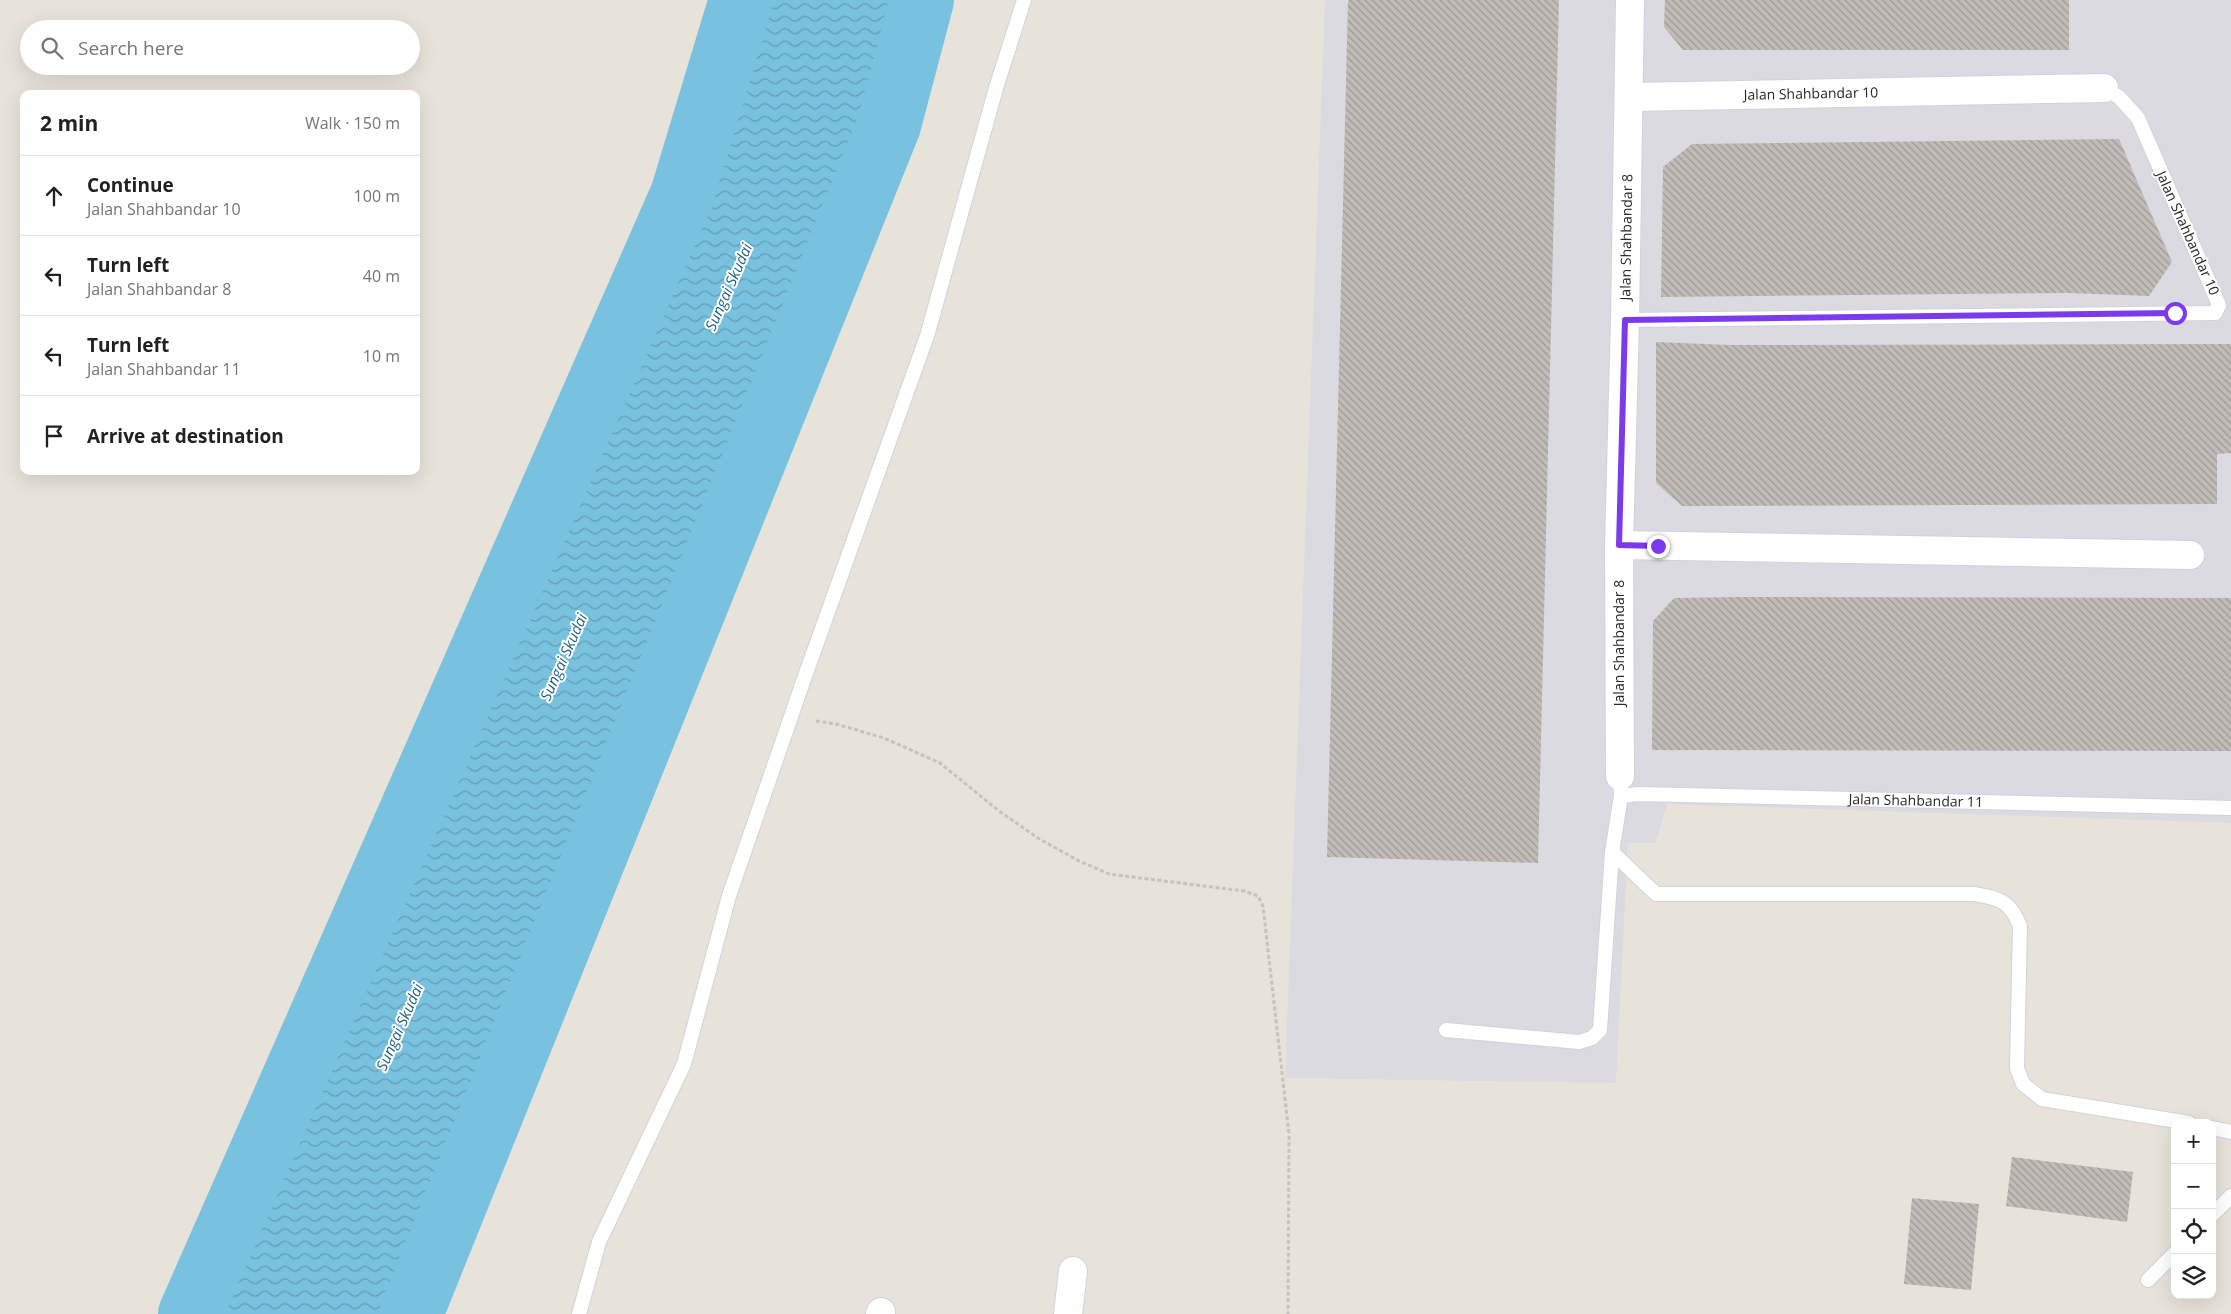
<!DOCTYPE html>
<meta charset="utf-8">
<style>
:root{--surface:#fff;--page:#f6f6f6;--text:#202124;--muted:#757577;--line:#e0e0e0}
body{margin:0;font-family:"Open Sans",sans-serif;background:var(--page);color:var(--text)}
.controls{position:absolute;right:15px;bottom:15px;display:grid;overflow:hidden;border-radius:10px;box-shadow:0 5px 20px #0002}
.controls button{width:45px;height:45px;display:grid;place-items:center;padding:0;border:0;border-bottom:1px solid var(--line);background:var(--surface);color:var(--text);font:25px sans-serif}
.stop{position:absolute;width:15px;height:15px;margin:-11px;border:4px solid #7c3aed;border-radius:50%;background:#fff}
.stop.end{background:#7c3aed;border-color:#fff;box-shadow:0 1px 5px #0008}
.list{margin:0;padding:0;list-style:none}
h2{display:flex;justify-content:space-between;align-items:center;height:65px;margin:0;padding:0 20px;font-size:21px}
h2 small{font-size:16px;font-weight:400;color:var(--muted)}
.list li{display:grid;grid-template-columns:32px 1fr auto;gap:15px;align-items:center;box-sizing:border-box;height:80px;padding:0 20px;border-top:1px solid var(--line)}
.list b{display:block;font-size:19px;white-space:nowrap}
.list p{margin:0;font-size:16px;white-space:nowrap;color:var(--muted)}
.list em{font-size:16px;font-style:normal;color:var(--muted)}
.icon{flex:none;width:28px;height:28px;fill:none;stroke:currentColor;stroke-width:2;stroke-linecap:round;stroke-linejoin:round}
.map{position:relative;flex:none;width:2231px;height:1314px;overflow:hidden}
.search{position:absolute;background:var(--surface);box-shadow:0 5px 20px #0002;left:20px;top:20px;width:400px;height:55px;display:flex;align-items:center;gap:12px;box-sizing:border-box;padding:0 18px;border-radius:28px;color:var(--muted);font-size:19px}
.panel{position:absolute;background:var(--surface);box-shadow:0 5px 20px #0002;left:20px;top:90px;width:400px;height:385px;border-radius:10px}
.map>svg:first-child{display:block}
</style>
<div class="map">
<svg width="2231" height="1314" viewBox="0 0 2231 1314">
<defs>
<pattern id="water-waves" width="16" height="10" patternUnits="userSpaceOnUse" patternTransform="scale(1.25)"><rect width="16" height="10" fill="#78c2df"/><path d="M0 5q4-4 8 0t8 0" fill="none" stroke="#629eb5"/></pattern>
<pattern id="building-back-hatch" width="6" height="6" patternUnits="userSpaceOnUse" patternTransform="scale(1.25)"><rect width="6" height="6" fill="#c1bcb7"/><path d="M-1 5l2 2M0 0l6 6M5-1l2 2" fill="none" stroke="#9d9995"/></pattern>
</defs>
<rect width="100%" height="100%" fill="#e8e3da"/>
<path fill="#dcdae1" d="M1325 0H2231V823L1667 804 1656 843H1628L1616 1083 1285 1078Z"/>
<path fill="url(#water-waves)" d="M741 0H922L889 125 411 1314H190L682 195Z"/>
<g fill="none" stroke-linecap="round" stroke-linejoin="round">
<g stroke="#78c2df" stroke-width="64">
<path d="M190 1314 682 195 741 0"/>
<path d="M411 1314 889 125 922 0"/>
</g>
</g>
<g fill="url(#building-back-hatch)">
<path d="M1348 0H1559L1538 863 1327 857Z"/>
<path d="M1665 0H2069V50H1683L1664 27Z"/>
<path d="M2119 139 2172 262 2149 296 2069 293 1661 297 1663 167 1692 144Z"/>
<path d="M1656 342 1729 345 2231 344V453L2217 454V504L1682 506 1656 483Z"/>
<path d="M1738 597 2231 598V751L1652 750 1653 621 1674 598Z"/>
<path d="M2012 1157 2133 1172 2127 1222 2006 1206Z"/>
<path d="M1912 1198 1979 1204 1971 1290 1904 1284Z"/>
</g>
<g fill="none" stroke-linecap="round" stroke-linejoin="round">
<g stroke="#d0d2df" stroke-width="16">
<g id="service">
<path d="M1625 320 2215 313 2219 305 2138 118 2119 97 2104 88"/>
<path id="s1" d="M1620 776 1621 796 1639 794 2231 808"/>
<path d="M1612 852 1656 894H1974C2000 898 2010 901 2020 926L2017 1068 2023 1084 2042 1099 2189 1123"/>
<path d="M1446 1030 1579 1042 1592 1038 1600 1030 1612 852 1621 796"/>
<path d="M2212 1128 2231 1132"/>
<path d="M2212 1215 2231 1196"/>
<path d="M2148 1280 2175 1253"/>
<path d="M579 1314 599 1242 684 1064 729 896 805 676 927 336 996 88 1024 0"/>
</g>
</g>
<g stroke="#d0d2df" stroke-width="30">
<g id="minor">
<path id="s2" d="M1629 97 2104 88"/>
<path d="M1619 545 2190 555"/>
<path id="s3" d="M1620 776 1619 545 1625 320 1630 0"/>
<path d="M880 1314 881 1312"/>
<path d="M1068 1314 1073 1271"/>
</g>
</g>
<path stroke="#c3c3c3" stroke-width="3" stroke-dasharray="4 2.5" stroke-linecap="butt" d="M816 721 836 724 884 738 940 763 999 811 1038 838 1077 860 1109 874 1244 891 1258 896 1263 906 1289 1134 1288 1314"/>
<use href="#service" stroke="#fff" stroke-width="14"/>
<use href="#minor" stroke="#fff" stroke-width="28"/>
</g>
<g fill="none" stroke-linecap="round" stroke-linejoin="round">
<path stroke="#7c3aed" stroke-width="6" d="M1658 546 1619 545 1625 320 2175 313"/>
</g>
<g text-anchor="middle" stroke-width="4" stroke-linejoin="round" paint-order="stroke">
<g font-size="14" fill="#272727" stroke="#fff">
<text dy="5" stroke="none"><textPath href="#s2" startOffset="182">Jalan Shahbandar 10</textPath></text>
<text transform="translate(2188 233) rotate(66)" y="5">Jalan Shahbandar 10</text>
<text dy="5" stroke="none"><textPath href="#s3" startOffset="539">Jalan Shahbandar 8</textPath></text>
<text transform="translate(1619 643) rotate(-90)" y="5">Jalan Shahbandar 8</text>
<text dy="5" stroke="none"><textPath href="#s1" startOffset="315">Jalan Shahbandar 11</textPath></text>
</g>
<g font-size="15" font-style="italic" fill="#1c5f87" stroke="#fff">
<text transform="translate(729 287) rotate(-66)" y="5">Sungai Skudai</text>
<text transform="translate(564 657) rotate(-66)" y="5">Sungai Skudai</text>
<text transform="translate(400 1027) rotate(-66)" y="5">Sungai Skudai</text>
</g>
</g>
</svg>
<div class="controls">
<button>+</button>
<button>−</button>
<button><svg class="icon" aria-label="locate" viewBox="0 0 24 24"><circle cx="12" cy="12" r="6"/><path d="M12 2v4M12 18v4M2 12h4M18 12h4"/></svg></button>
<button><svg class="icon" aria-label="layers" viewBox="0 0 24 24"><path d="M12 4l9 5-9 5-9-5zM3 14l9 5 9-5"/></svg></button>
</div>
<div class="stop" style="left:2175px;top:313px"></div>
<div class="stop end" style="left:1658px;top:546px"></div>
<div class="search"><svg class="icon" aria-label="search" viewBox="0 0 24 24"><circle cx="10" cy="10" r="6"/><path d="M15 15l6 6"/></svg>Search here</div>
<section class="panel">
<h2>2 min<small>Walk · 150 m</small></h2>
<ul class="list">
<li><svg class="icon" aria-label="ahead" viewBox="0 0 24 24"><path d="M12 20V5M6 11l6-6 6 6"/></svg><div><b>Continue</b><p>Jalan Shahbandar 10</p></div><em>100 m</em></li>
<li><svg class="icon" aria-label="left" viewBox="0 0 24 24"><path d="M17 20v-9H6M10 6l-5 5 5 5"/></svg><div><b>Turn left</b><p>Jalan Shahbandar 8</p></div><em>40 m</em></li>
<li><svg class="icon" aria-label="left" viewBox="0 0 24 24"><path d="M17 20v-9H6M10 6l-5 5 5 5"/></svg><div><b>Turn left</b><p>Jalan Shahbandar 11</p></div><em>10 m</em></li>
<li><svg class="icon" aria-label="arrive" viewBox="0 0 24 24"><path d="M6 21V4h12l-3 4 3 4H6"/></svg><div><b>Arrive at destination</b></div></li>
</ul>
</section>
</div>
